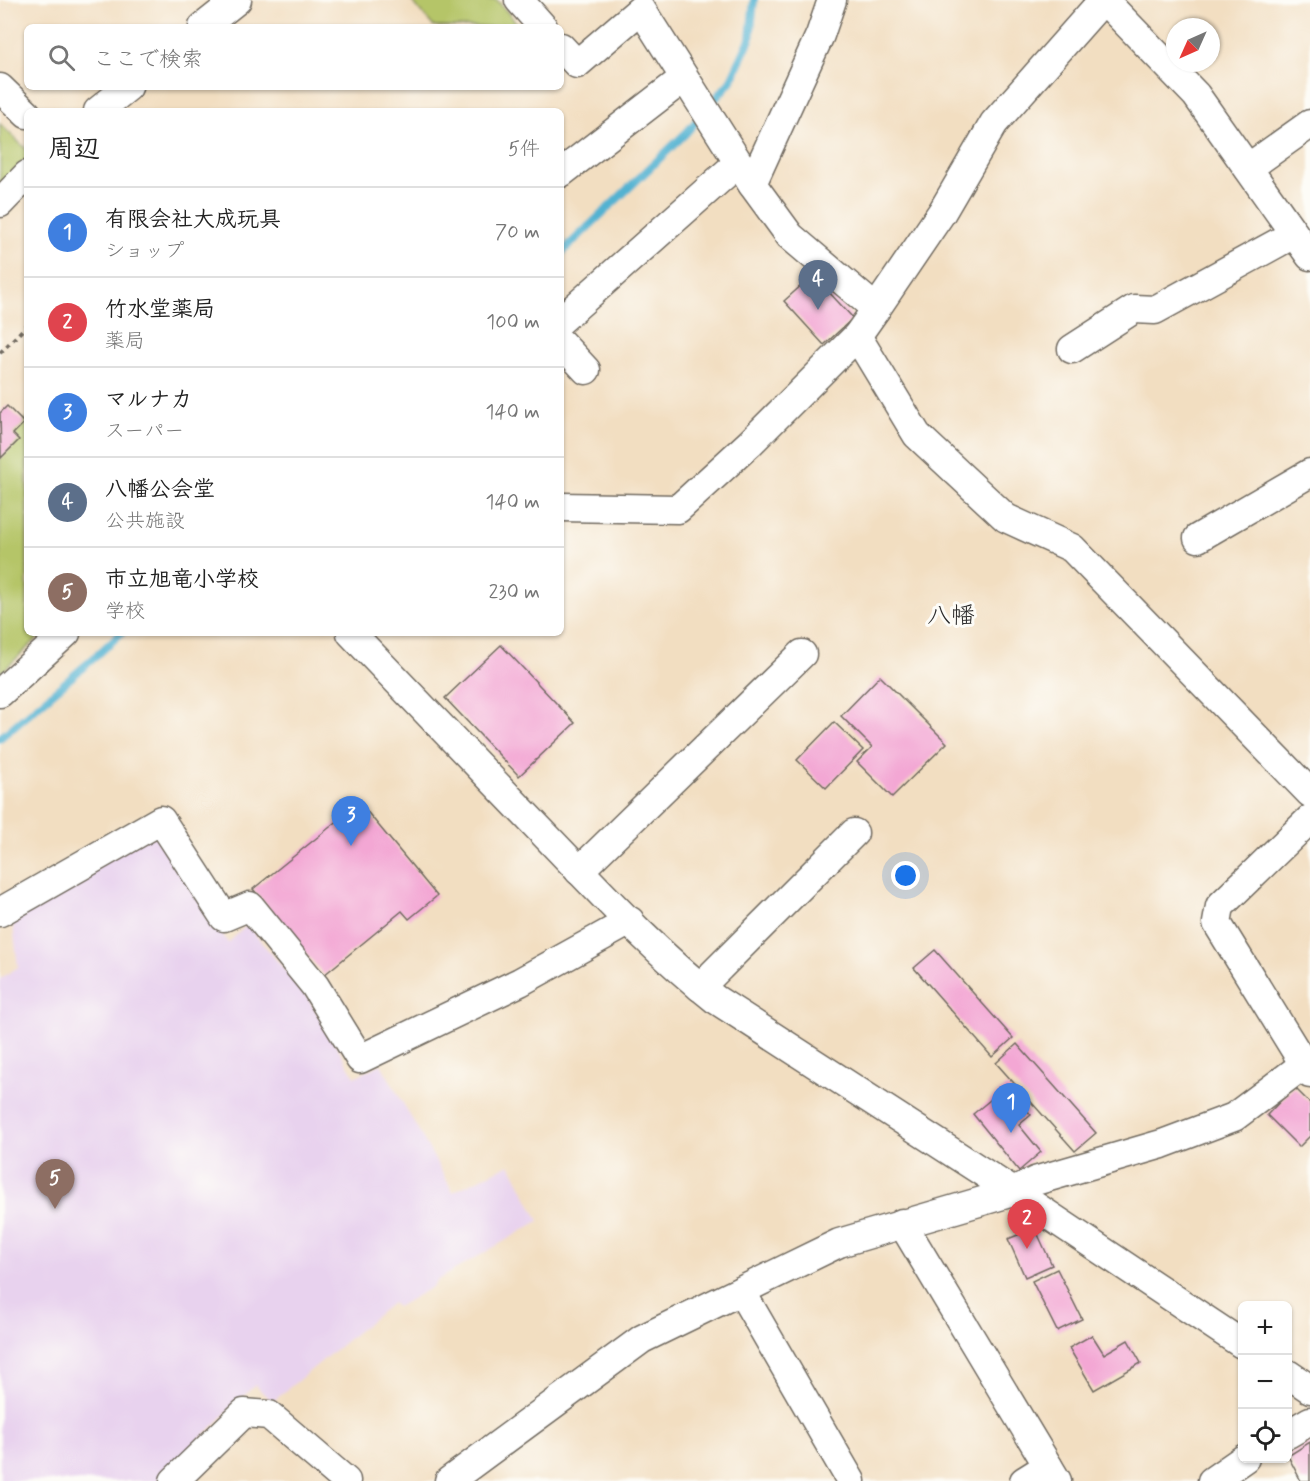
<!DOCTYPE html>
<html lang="ja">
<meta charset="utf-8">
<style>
:root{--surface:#fff;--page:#f2f2f2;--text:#222;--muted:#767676;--line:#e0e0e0;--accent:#d93025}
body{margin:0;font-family:Mynerve,"Klee One",sans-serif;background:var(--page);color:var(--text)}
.controls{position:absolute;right:18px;bottom:18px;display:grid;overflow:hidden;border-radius:9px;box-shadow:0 2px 4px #0004}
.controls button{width:54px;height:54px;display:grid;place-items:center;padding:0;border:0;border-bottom:2px solid var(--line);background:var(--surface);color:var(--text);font:30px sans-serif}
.compass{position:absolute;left:1166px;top:18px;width:54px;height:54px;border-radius:50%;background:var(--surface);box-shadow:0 2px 4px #0004;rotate:225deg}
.you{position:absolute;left:906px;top:876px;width:21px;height:21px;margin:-15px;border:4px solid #fff;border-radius:50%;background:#1a73e8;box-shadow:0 0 0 9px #1a73e833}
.badge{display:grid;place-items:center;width:39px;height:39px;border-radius:50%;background:var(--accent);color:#fff;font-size:20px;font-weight:700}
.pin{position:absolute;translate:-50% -50px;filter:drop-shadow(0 2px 3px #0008)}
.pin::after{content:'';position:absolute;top:32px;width:21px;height:18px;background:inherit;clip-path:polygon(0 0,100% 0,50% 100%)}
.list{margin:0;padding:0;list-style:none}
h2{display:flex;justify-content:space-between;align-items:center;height:78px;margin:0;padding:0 24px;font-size:26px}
h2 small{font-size:20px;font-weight:400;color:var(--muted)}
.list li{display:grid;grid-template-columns:39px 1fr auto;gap:18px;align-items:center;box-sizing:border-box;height:90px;padding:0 24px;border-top:2px solid var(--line)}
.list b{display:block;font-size:22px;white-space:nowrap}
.list p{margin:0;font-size:20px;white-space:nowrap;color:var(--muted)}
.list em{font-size:20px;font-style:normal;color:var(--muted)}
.icon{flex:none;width:33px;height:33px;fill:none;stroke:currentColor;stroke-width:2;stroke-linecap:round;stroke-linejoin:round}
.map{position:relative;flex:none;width:1310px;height:1481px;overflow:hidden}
.search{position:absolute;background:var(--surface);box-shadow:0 2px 4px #0004;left:24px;top:24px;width:540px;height:66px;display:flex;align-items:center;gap:15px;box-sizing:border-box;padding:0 21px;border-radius:9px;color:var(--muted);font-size:22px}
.panel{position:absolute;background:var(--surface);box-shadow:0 2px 4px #0004;left:24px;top:108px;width:540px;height:528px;border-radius:9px}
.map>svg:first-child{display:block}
</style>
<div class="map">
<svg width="1310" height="1481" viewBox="0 0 1310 1481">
<rect width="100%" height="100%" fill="#fdfcf7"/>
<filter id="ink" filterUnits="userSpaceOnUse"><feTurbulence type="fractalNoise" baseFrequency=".0167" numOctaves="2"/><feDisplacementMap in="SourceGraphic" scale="12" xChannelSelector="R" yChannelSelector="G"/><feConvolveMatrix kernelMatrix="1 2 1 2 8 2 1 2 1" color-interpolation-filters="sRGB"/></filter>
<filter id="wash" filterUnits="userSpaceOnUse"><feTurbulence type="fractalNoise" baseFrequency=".008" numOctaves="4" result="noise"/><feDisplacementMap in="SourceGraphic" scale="24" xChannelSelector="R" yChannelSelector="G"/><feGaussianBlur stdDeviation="1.35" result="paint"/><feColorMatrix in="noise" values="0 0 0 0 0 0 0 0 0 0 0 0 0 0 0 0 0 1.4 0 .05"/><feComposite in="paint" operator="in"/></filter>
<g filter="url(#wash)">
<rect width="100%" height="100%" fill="#f2dec1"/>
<path fill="#e8d2ee" d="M150 835 162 840 228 943 247 925 307 996 355 1077 381 1064 453 1192 510 1164 539 1221 439 1279 432 1287 397 1307 392 1303 272 1402 255 1385 157 1481H0V979L18 967 12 916Z"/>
<g fill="#b5c568" stroke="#70784a" stroke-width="1.5">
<path d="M411 0H497L520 27H434Z"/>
<path d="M0 124 27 150V161L0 190Z"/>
<path d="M27 418V633H43L0 674V445Z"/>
</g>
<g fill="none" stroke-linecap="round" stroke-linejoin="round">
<g stroke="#52b2d1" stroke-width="8">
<path d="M561 253 686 133 730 82 750 39 754 0"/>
<path d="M0 738 94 658 121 633"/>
</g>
</g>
<g id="blocks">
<g fill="#f3a7d4">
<path d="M813 275 853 318 824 345 784 301Z"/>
<path d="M7 406 24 423 13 434 19 440 1 458 0 413Z"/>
<path d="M501 645 575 723 519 776 445 698Z"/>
<path d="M880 676 947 743 892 797 857 762 872 747 841 716Z"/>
<path d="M834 722 863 750 826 788 797 760Z"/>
<path d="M360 803 437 896 409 919 402 911 324 975 253 889Z"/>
<path d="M935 950 1013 1038 992 1057 914 968Z"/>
<path d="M1017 1044 1096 1133 1075 1151 996 1063Z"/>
<path d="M1007 1086 1031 1115 1019 1125 1041 1152 1019 1171 973 1114Z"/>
<path d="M1294 1087 1310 1103V1136L1299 1147 1267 1115Z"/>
<path d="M1035 1228 1052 1265 1025 1277 1008 1239Z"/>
<path d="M1057 1269 1082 1319 1057 1331 1032 1281Z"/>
<path d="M1092 1335 1104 1354 1128 1340 1141 1363 1094 1390 1069 1348Z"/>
<path d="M1310 1442V1481H1301L1288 1456Z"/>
</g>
</g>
</g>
<g filter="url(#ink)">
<use href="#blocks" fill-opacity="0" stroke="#716a60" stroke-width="1.5"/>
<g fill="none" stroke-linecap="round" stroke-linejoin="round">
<g stroke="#716a60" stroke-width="31">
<g id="minor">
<path d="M519 0 543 27"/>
<path d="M1104 0 1196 95 1310 256"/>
<path d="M203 27 237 0"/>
<path d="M561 47 577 64 641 9 752 184"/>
<path d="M0 88 27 114"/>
<path d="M98 111 128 87"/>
<path d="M1248 168 1310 124"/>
<path d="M561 173 684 78"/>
<path d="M0 203 27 175"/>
<path d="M876 309 942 212 994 123 1103 0"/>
<path d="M561 320 738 163"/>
<path d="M857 336 917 435 1006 518 1072 548 1310 793"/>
<path d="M561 343 586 370"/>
<path d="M1072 349 1134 309 1155 310 1294 234"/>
<path d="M561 507 678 509 750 443 857 336 876 309 790 236 752 184 820 35 832 0"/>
<path d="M1198 538 1310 473"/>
<path d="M351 633C416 701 482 769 547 837 601 893 654 951 715 999L1029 1202 1242 1344"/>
<path d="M0 693 66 633"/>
<path d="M1310 819 1220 906 1217 923 1310 1074"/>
<path d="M579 871 802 654"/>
<path d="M0 912 161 820 224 917 250 906 315 986 360 1059 520 982 630 921"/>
<path d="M700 987 854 833"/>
<path d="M902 1223 1057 1481"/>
<path d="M741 1291 851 1481"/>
<path d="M1288 1374 1310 1389"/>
<path d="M1288 1434 1310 1421"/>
<path d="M174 1481 244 1413 269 1415 346 1481"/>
<path d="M449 1481 642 1339 839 1243 1013 1192 1035 1181 1162 1144 1234 1117 1310 1060"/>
<path d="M1024 1481 1048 1466"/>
<path d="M1212 1481 1245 1458"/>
</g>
</g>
<path stroke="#716a60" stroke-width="4" stroke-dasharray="4.5 4.5" stroke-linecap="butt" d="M0 353 27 325"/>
<use href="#minor" stroke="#fff" stroke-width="28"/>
</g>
</g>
<g text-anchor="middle" stroke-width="6" stroke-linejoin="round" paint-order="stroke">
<g font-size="24" fill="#2b2b2b" stroke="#fdfcf7">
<text x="951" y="623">八幡</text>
</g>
</g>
</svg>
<div class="controls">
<button>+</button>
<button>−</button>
<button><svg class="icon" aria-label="locate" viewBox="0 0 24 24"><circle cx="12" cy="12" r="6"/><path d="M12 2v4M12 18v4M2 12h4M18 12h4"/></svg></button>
</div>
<svg class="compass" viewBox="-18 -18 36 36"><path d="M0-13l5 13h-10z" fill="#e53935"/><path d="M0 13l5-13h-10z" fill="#767676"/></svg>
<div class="you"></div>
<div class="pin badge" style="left:1011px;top:1133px;background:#3f7fe0">1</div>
<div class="pin badge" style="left:1027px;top:1249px;background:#e0444e">2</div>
<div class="pin badge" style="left:351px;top:846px;background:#3f7fe0">3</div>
<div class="pin badge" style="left:818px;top:310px;background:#5c6f8a">4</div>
<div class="pin badge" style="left:55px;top:1209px;background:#8d6e63">5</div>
<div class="search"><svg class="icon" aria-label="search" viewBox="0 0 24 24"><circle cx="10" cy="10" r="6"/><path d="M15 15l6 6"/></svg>ここで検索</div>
<section class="panel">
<h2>周辺<small>5件</small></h2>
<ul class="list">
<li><span class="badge" style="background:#3f7fe0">1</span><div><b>有限会社大成玩具</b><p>ショップ</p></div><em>70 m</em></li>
<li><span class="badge" style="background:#e0444e">2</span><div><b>竹水堂薬局</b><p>薬局</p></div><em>100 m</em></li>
<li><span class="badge" style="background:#3f7fe0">3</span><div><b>マルナカ</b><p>スーパー</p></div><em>140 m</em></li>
<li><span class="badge" style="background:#5c6f8a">4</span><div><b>八幡公会堂</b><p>公共施設</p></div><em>140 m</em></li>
<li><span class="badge" style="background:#8d6e63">5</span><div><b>市立旭竜小学校</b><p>学校</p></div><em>230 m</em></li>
</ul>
</section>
</div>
